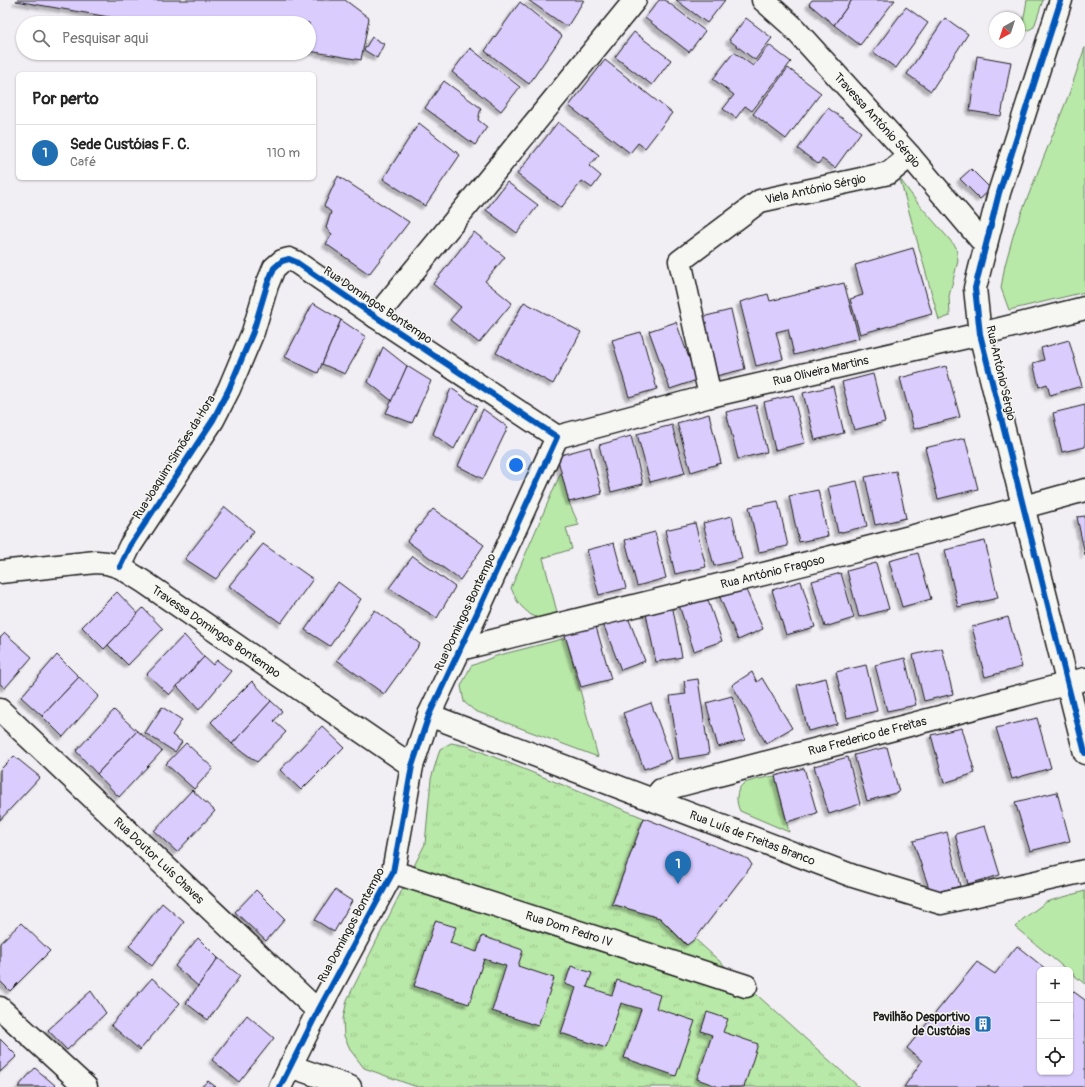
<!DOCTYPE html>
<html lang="pt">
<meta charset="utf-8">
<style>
:root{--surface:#fff;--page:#f6f6f6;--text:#222;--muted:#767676;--line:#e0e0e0;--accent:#1f6fb2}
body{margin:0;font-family:Pangolin,sans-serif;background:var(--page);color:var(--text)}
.controls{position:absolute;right:12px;bottom:12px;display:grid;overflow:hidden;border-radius:6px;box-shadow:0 1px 3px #0004}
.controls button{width:36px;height:36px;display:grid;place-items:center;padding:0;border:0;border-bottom:1px solid var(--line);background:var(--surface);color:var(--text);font:20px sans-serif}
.compass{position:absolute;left:989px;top:12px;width:36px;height:36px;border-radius:50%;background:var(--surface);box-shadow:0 1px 3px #0004;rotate:219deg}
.you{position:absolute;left:516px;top:465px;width:14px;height:14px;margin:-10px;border:3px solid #fff;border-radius:50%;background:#1a73e8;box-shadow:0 0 0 6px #1a73e833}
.badge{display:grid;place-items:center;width:26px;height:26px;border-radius:50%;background:var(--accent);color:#fff;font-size:13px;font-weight:700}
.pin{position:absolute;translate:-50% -33px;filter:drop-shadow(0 1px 2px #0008)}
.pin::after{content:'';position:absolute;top:21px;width:14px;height:12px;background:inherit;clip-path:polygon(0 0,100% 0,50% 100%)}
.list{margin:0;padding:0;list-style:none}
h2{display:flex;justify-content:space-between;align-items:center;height:52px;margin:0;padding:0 16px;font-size:17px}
h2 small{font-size:13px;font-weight:400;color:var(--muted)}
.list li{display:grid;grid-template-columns:26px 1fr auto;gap:12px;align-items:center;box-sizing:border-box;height:56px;padding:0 16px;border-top:1px solid var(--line)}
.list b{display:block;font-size:15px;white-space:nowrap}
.list p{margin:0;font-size:13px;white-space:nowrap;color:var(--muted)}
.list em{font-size:13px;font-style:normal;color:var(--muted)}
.icon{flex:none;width:22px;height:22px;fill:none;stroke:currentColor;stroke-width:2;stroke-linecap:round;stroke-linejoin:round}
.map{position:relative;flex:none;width:1085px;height:1087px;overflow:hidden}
.search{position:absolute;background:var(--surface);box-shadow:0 1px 3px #0004;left:16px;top:16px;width:300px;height:44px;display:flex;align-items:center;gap:10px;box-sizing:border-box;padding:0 14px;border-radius:22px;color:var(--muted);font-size:15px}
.panel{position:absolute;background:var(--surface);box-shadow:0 1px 3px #0004;left:16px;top:72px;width:300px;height:108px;border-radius:6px}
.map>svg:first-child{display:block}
</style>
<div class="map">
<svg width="1085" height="1087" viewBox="0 0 1085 1087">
<defs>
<pattern id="grass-tufts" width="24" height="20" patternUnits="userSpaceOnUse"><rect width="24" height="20" fill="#b9e9a8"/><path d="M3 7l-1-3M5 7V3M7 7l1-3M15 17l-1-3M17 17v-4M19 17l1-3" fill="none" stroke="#9ec790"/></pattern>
<filter id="shadow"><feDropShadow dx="-3.5" dy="3.5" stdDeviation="1" flood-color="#0004"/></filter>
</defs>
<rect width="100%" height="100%" fill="#f1eef4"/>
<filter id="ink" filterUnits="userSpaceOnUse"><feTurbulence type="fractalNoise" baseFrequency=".025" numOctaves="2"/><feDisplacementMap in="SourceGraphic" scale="8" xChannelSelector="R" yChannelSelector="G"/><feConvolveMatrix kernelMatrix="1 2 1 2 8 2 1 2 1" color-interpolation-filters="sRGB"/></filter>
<g filter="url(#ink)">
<path fill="url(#grass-tufts)" stroke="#6a8262" d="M451 743 467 746 644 818 612 904 660 918 686 945 695 939 859 1087H417L364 1068 351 1051 344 1036 343 1019 347 1000 425 844 431 779 440 749Z"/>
<g fill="#b9e9a8" stroke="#6a8262">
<path d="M1027 0H1043L1034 27 1021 34Z"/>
<path d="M1085 47V292L1009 310 1001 288 1005 265 1015 229 1069 94Z"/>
<path d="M900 179 917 202 956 247 958 261 949 296 950 316 939 320Z"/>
<path d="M561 472 570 505 579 525 566 528 572 549 543 558 558 616 544 620 531 615 522 607 517 601 511 588Z"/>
<path d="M566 638 598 757 475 711 464 702 461 686 471 666 496 656Z"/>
<path d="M775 776 789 832 740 811C736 803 735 791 743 784 747 781 768 777 775 776Z"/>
<path d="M1085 891V984L1070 972V970H1067L1015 927 1023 919 1046 902Z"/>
</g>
<g fill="#dbccfe" stroke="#1c1c1c" filter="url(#shadow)">
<path d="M17 0H345L369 18 361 60 309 51V23H144L16 1Z"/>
<path d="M528 0H584L567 27Z"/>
<path d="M659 0H665L705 31 689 52 645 18Z"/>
<path d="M676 0H725L707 23Z"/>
<path d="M812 0H852L834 25 809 4Z"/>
<path d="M852 0H895L860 45 834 25Z"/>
<path d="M520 2 562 36 529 84 485 51Z"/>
<path d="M906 7 928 23 896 68 873 52Z"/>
<path d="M746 18 772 38 755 60 729 40Z"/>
<path d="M945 18 968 34 931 91 907 74Z"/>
<path d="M634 32 671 60 652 85 615 57Z"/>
<path d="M372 37 384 44 377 58 364 50Z"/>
<path d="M769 45 791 62 752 111 745 106 736 118 723 109 734 95 713 79 734 52 753 66Z"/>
<path d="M470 48 520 87 501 111 452 72Z"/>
<path d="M977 56 1011 62 1001 116 970 111Z"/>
<path d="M605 60 672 113 645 148 638 143 630 153 569 106Z"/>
<path d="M788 68 821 93 786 139 753 114Z"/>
<path d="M444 81 481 108 478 120 487 127 475 145 425 108Z"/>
<path d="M828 108 861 132 835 168 822 159 818 164 798 149Z"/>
<path d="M558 122 599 155 589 166 601 176 592 188 582 181 561 208 517 174Z"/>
<path d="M419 123 460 155 425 206 383 179Z"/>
<path d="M971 169 991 189 980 199 960 179Z"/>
<path d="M338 176 409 222 369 274 326 244 332 234 326 228 331 212 324 206Z"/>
<path d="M507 182 538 205 517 233 486 210Z"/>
<path d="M474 232 505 257 485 281 512 303 479 343 450 320 461 307 433 284Z"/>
<path d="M913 248 932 314 860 334 850 299 863 295 855 265Z"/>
<path d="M844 283 859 338 794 355 788 329 776 332 783 359 756 366 740 302 768 294 770 301Z"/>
<path d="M524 302 581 332 553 384 496 353Z"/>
<path d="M313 303 341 320 318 373 285 357Z"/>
<path d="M731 310 745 369 716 376 702 317Z"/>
<path d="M341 320 366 337 345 374 322 364Z"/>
<path d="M676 322 697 380 670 389 649 331Z"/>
<path d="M641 332 657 389 629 397 612 340Z"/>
<path d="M1069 340 1082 386 1050 395 1047 384 1039 387 1033 363 1044 360 1041 348Z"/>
<path d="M383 347 407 366 392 401 368 382Z"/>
<path d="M407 366 431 381 412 423 386 413Z"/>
<path d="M946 366 960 417 914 429 900 378Z"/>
<path d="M873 374 885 422 854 430 842 382Z"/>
<path d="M833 386 844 433 815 440 803 393Z"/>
<path d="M451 388 477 406 454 449 433 434Z"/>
<path d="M793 395 805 443 775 450 764 402Z"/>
<path d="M756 405 767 452 738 459 726 412Z"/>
<path d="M1085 405V447L1062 452 1053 413Z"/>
<path d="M483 409 508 427 483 479 458 466Z"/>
<path d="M709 414 721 463 691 472 677 423Z"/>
<path d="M672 425 685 473 650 482 637 434Z"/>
<path d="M631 436 643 484 611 492 599 445Z"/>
<path d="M965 438 978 489 938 499 925 448Z"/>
<path d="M590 447 602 494 569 502 557 456Z"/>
<path d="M896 471 906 518 875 525 865 477Z"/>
<path d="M857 481 867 526 838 533 828 487Z"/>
<path d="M818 490 828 536 799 542 789 496Z"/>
<path d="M778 501 788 546 759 552 749 507Z"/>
<path d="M225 507 254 531 216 579 185 559Z"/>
<path d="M433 509 484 545 460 580 407 541Z"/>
<path d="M732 516 742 559 714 566 703 523Z"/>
<path d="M1085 516V555L1077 517Z"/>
<path d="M695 523 706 567 675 574 665 530Z"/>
<path d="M655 532 666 578 637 586 625 540Z"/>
<path d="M985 541 998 598 958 607 945 550Z"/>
<path d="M614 543 626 588 599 595 587 550Z"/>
<path d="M263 544 313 579 281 623 229 586Z"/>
<path d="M918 553 931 599 902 607 889 561Z"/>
<path d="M413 556 455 587 437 618 389 588Z"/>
<path d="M876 563 889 609 859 617 847 571Z"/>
<path d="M841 573 854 618 825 627 812 581Z"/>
<path d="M801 581 815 627 786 635 772 590Z"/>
<path d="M338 582 361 599 330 646 305 630Z"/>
<path d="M743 583 763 629 738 640 718 593Z"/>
<path d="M117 592 138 614 104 649 82 627Z"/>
<path d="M705 592 722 641 694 651 678 602Z"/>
<path d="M672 604 682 657 656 662 645 609Z"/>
<path d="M143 608 163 629 128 665 108 645Z"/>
<path d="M375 610 420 644 384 694 337 660Z"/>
<path d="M626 612 645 661 621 670 602 621Z"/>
<path d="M1008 617 1022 667 985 677 972 627Z"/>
<path d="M595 623 611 679 581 687 564 632Z"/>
<path d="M5 633 32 657 5 688 0 684V638Z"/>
<path d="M184 635 204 657 169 695 147 674Z"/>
<path d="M942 648 953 694 924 701 913 655Z"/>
<path d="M57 655 79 677 42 716 21 697Z"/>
<path d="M204 657 213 665 217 660 231 671 199 710 177 686Z"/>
<path d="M905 658 916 705 887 711 875 665Z"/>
<path d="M866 665 877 711 847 718 836 672Z"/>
<path d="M752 672 757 682 762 678 792 728 766 743 732 685Z"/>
<path d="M79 677 99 696 63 737 42 716Z"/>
<path d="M826 678 837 724 808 731 797 685Z"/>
<path d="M698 679 709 754 679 759 670 696 686 694 684 681Z"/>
<path d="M252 681 271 701 232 744 211 722Z"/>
<path d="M732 696 745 740 718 747 706 703Z"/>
<path d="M271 701 282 711 274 721 286 732 257 762 232 744Z"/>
<path d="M651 703 672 759 644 769 623 713Z"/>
<path d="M162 707 182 720 172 735 182 742 175 752 145 733Z"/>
<path d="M114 710 137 731 97 774 76 751Z"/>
<path d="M1037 718 1051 768 1012 779 996 728Z"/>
<path d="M322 726 344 747 301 790 280 770Z"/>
<path d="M962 728 975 773 944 783 931 735Z"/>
<path d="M137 731 162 751 119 797 97 774Z"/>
<path d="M186 743 213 768 194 789 166 764Z"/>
<path d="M887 747 899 792 867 801 854 755Z"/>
<path d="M14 756 40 777 0 820V770Z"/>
<path d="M848 757 860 804 829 814 814 766Z"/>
<path d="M804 768 817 813 787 822 775 776Z"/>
<path d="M192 790 215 811 177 852 154 831Z"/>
<path d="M1057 792 1070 841 1030 851 1015 802Z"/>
<path d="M644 818 748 859 752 865 695 939 687 945 660 918 612 904Z"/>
<path d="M985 826 1000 875 968 884 955 834Z"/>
<path d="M947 832 960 886 931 894 913 841Z"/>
<path d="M256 890 285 919 266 941 235 912Z"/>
<path d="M335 890 352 901 334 932 315 920Z"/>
<path d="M162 903 184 922 152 966 129 946Z"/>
<path d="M435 921 456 927 450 943 477 952 482 936 523 950 518 966 554 978 538 1026 492 1011 506 966 484 959 469 1004 414 986Z"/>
<path d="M21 923 50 951 10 991 0 981V943Z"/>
<path d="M198 938 218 958 198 986 175 966Z"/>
<path d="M1017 946 1047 970H1040V1072H1070V989L1085 1000V1087H904L922 1061 907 1048 977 962 995 974Z"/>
<path d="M218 958 240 976 208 1020 186 1003Z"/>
<path d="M571 966 592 973 587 987 612 995 617 980 660 995 656 1008 695 1021 676 1076 624 1058 641 1009 621 1003 606 1048 561 1033 576 988 565 984Z"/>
<path d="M152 978 180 1003 140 1050 111 1025Z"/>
<path d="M91 991 106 1013 67 1050 48 1030Z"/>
<path d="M707 1012 728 1019 723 1032 758 1044 744 1087H719L697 1079 712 1035 701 1031Z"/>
<path d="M247 1015 274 1038 239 1082 212 1060Z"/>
<path d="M0 1039 17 1056 0 1072Z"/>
<path d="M35 1068 56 1086 55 1087H18Z"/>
<path d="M208 1081 216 1087H201Z"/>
</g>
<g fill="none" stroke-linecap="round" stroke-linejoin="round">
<g stroke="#1c1c1c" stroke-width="25">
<g id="minor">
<path id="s1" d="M763 0 791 25 910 156 986 246"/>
<path d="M1061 0 999 193 975 288 980 334 1085 753"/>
<path d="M376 317 635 0"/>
<path id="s2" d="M710 396 680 261 760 201 889 173 910 156"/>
<path id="s3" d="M557 437 710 396 980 334 1085 308"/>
<path d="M120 567 130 546 213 420 229 389 253 332 267 285 274 268 282 261 289 259 296 262 376 317 557 437 477 613 429 715 412 766 393 872 318 1011 280 1087"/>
<path id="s4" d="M0 572 96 562 107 563 120 567 144 582 412 766"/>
<path id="s5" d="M460 649C668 597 878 548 1085 490"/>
<path id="s6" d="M0 710 318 1011"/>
<path id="s7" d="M429 715 853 876 941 903 1085 871"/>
<path id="s8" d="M653 800 661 790 1085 679"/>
<path id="s9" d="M393 872 746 986"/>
<path d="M0 1008 86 1087"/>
<path d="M290 1066 350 1087"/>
</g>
</g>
<use href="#minor" stroke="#f6f6f2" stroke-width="22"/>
<g stroke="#f6f6f2" stroke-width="8">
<g id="cycleway">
<path d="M1061 0 999 193 975 288 980 334 1085 753"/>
<path d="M120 567 130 546 213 420 229 389 253 332 267 285 274 268 282 261 289 259 296 262 376 317 557 437 477 613 429 715 412 766 393 872 318 1011 280 1087"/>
</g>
</g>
<use href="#cycleway" stroke="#0057b8" stroke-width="6"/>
</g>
</g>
<defs>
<g id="building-square" transform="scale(0.9)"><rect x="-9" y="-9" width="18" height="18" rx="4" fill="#1f6fb2" stroke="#f6f6f2"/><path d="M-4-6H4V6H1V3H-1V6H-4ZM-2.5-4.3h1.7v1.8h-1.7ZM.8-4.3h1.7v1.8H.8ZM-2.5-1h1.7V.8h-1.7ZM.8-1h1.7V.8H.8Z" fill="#fff"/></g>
</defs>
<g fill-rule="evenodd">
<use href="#building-square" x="983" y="1024"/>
</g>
<g text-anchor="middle" stroke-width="3" stroke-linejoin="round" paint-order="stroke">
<g font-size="12" fill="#1c1c1c" stroke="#f6f6f2">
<text dy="4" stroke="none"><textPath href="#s1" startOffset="166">Travessa António Sérgio</textPath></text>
<text dy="4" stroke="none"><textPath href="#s2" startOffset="295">Viela António Sérgio</textPath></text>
<text transform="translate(378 305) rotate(34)" y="4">Rua Domingos Bontempo</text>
<text dy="4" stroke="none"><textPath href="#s3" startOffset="272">Rua Oliveira Martins</textPath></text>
<text transform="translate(1001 373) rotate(77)" y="4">Rua António Sérgio</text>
<text transform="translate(174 457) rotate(-58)" y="4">Rua Joaquim Simões da Hora</text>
<text dy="4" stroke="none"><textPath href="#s5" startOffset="322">Rua António Fragoso</textPath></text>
<text transform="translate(465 612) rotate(-65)" y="4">Rua Domingos Bontempo</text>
<text dy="4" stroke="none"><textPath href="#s4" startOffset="237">Travessa Domingos Bontempo</textPath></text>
<text dy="4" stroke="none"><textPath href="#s8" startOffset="226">Rua Frederico de Freitas</textPath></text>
<text dy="4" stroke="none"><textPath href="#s7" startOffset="346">Rua Luís de Freitas Branco</textPath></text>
<text dy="4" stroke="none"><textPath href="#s6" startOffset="219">Rua Doutor Luís Chaves</textPath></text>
<text transform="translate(351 925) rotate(-62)" y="4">Rua Domingos Bontempo</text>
<text dy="4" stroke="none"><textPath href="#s9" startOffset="185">Rua Dom Pedro IV</textPath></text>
</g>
<g font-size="12" font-weight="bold" fill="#1c1c1c" stroke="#f6f6f2" text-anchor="end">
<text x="970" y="1021">Pavilhão Desportivo<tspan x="970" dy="14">de Custóias</tspan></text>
</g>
</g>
</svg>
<div class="controls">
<button>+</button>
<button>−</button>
<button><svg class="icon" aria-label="locate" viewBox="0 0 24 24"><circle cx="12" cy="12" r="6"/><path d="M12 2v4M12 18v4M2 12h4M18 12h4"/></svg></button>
</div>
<svg class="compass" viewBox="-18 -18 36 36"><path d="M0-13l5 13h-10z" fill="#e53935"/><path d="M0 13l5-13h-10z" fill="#767676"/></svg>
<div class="you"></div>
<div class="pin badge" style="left:678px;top:884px">1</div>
<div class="search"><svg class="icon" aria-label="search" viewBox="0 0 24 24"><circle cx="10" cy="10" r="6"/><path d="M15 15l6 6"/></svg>Pesquisar aqui</div>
<section class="panel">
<h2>Por perto<small></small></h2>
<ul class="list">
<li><span class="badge">1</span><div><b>Sede Custóias F. C.</b><p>Café</p></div><em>110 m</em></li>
</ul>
</section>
</div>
